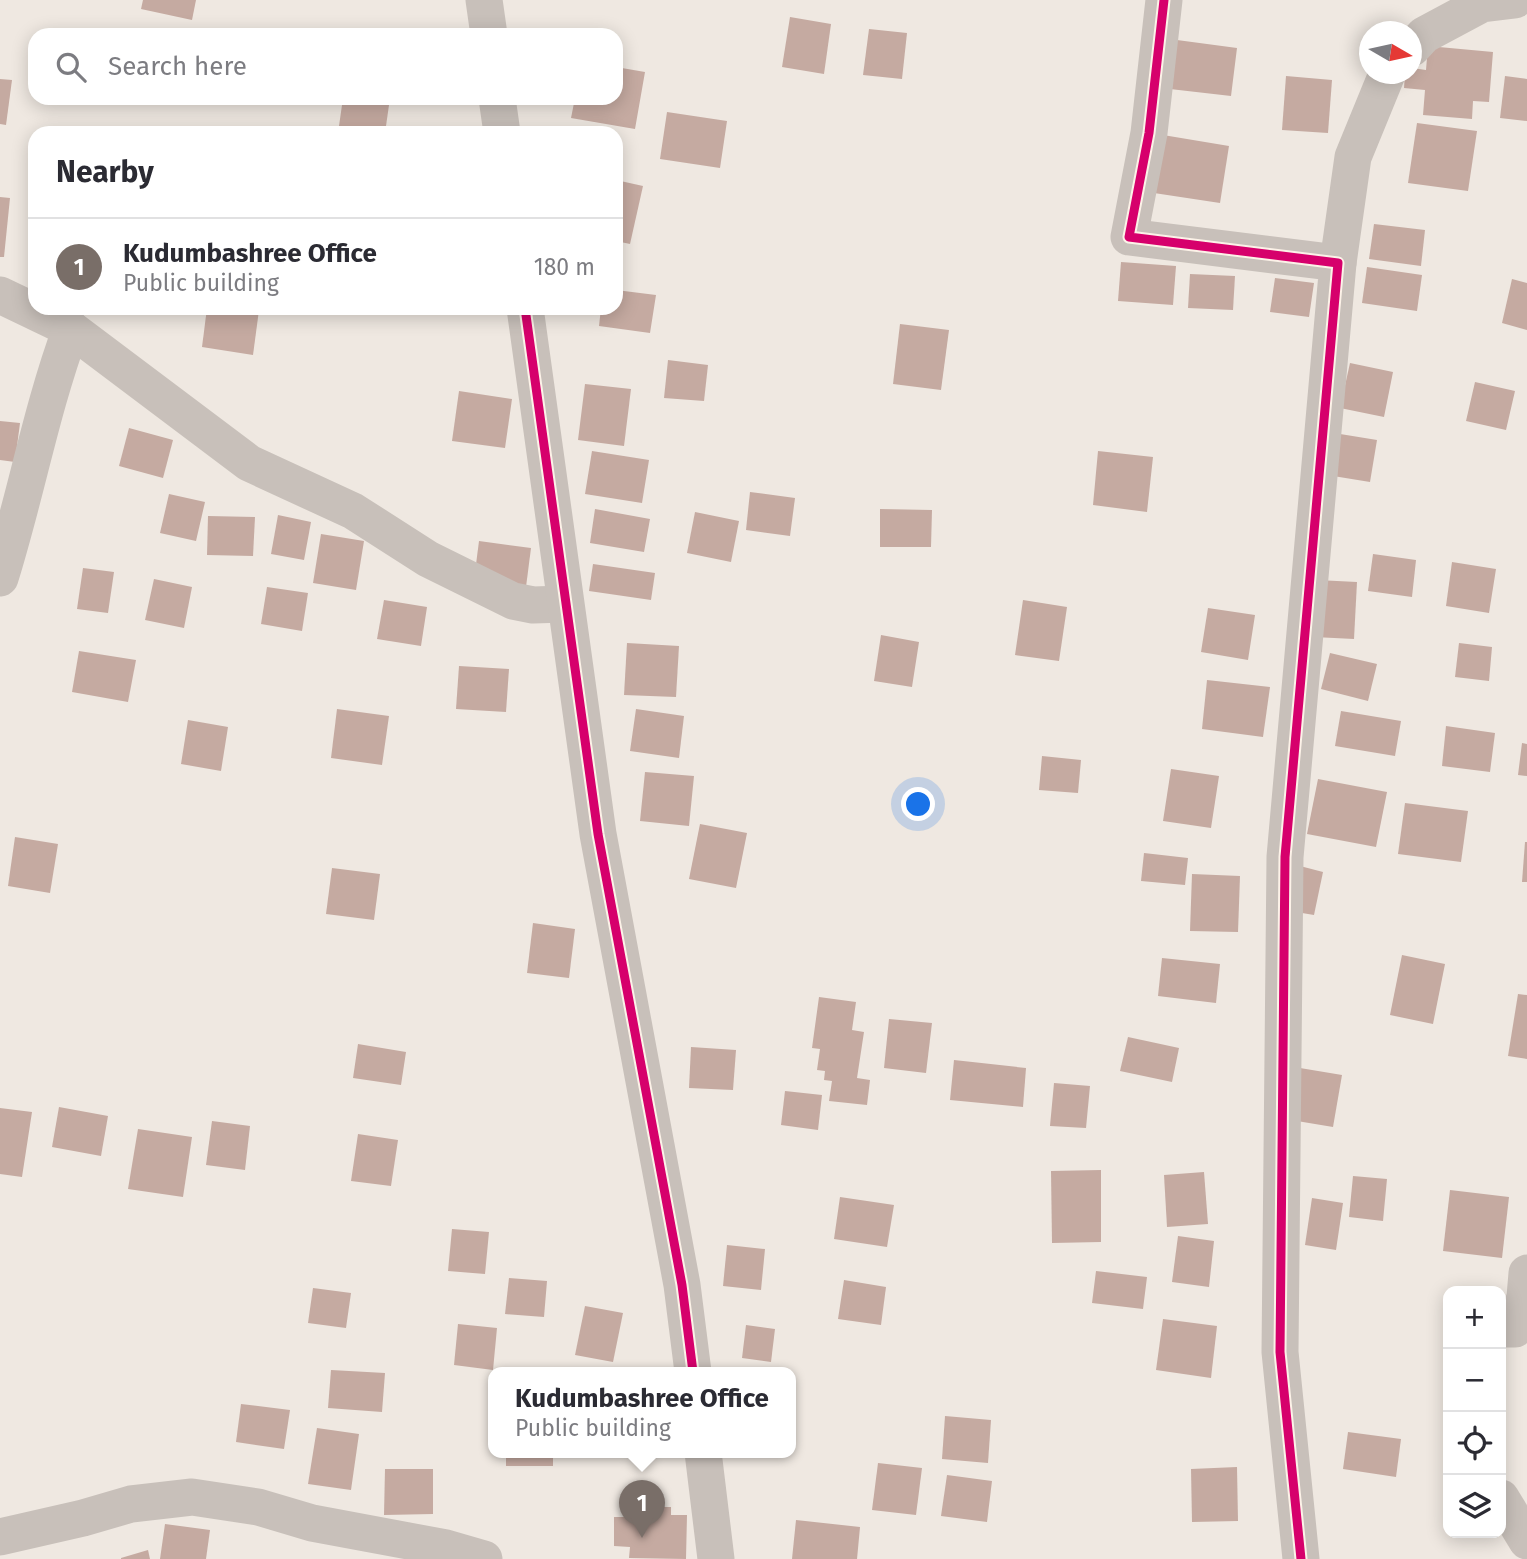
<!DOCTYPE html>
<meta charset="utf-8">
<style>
:root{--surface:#fff;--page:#f2f2f3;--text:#2b2b33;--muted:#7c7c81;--line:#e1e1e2;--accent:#796e68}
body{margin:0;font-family:"Fira Sans",sans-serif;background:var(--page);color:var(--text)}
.controls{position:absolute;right:21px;bottom:21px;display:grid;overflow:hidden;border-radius:14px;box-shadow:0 4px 18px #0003}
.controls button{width:63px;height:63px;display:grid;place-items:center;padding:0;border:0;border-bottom:2px solid var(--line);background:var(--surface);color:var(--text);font:35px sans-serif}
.compass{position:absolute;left:1359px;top:21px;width:63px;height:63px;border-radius:50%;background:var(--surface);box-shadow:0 4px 18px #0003;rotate:99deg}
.you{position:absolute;left:919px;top:805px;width:24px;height:24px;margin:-18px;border:5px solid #fff;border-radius:50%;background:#1a73e8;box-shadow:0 0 0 10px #1a73e833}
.badge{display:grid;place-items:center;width:46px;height:46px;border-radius:50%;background:var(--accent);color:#fff;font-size:23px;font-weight:700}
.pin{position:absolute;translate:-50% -58px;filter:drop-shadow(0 2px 4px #0008)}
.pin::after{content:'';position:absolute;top:37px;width:24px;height:21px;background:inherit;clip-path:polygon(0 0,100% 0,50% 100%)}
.popup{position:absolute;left:488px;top:1367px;width:308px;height:91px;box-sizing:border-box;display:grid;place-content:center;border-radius:14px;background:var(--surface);filter:drop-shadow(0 2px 5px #0005);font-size:23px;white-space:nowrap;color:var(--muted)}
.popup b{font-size:26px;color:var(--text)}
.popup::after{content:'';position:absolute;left:50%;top:100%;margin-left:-14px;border:14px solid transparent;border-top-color:var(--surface)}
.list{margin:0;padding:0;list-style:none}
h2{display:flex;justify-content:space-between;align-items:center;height:91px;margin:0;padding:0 28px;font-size:30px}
h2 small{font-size:23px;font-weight:400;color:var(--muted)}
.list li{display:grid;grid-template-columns:46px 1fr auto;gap:21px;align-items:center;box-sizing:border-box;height:98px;padding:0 28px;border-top:2px solid var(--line)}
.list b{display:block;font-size:26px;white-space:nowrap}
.list p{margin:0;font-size:23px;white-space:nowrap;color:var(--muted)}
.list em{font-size:23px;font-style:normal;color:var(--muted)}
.icon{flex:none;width:38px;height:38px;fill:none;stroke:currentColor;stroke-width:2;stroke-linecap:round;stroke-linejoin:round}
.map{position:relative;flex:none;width:1527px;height:1559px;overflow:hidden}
.search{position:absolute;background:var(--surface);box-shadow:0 4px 18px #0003;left:28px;top:28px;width:595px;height:77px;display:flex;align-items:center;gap:18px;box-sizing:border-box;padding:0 24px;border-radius:21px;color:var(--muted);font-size:26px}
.panel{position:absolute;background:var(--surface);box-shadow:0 4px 18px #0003;left:28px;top:126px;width:595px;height:189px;border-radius:21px}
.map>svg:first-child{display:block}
</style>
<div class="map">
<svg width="1527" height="1559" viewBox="0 0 1527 1559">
<rect width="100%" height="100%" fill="#efe8e1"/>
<g fill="#c5aaa1">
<path d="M143 0H196L192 20 141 9Z"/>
<path d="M790 17 831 24 824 74 782 67Z"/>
<path d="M869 29 907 33 902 79 863 75Z"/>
<path d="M1177 40 1237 48 1231 96 1170 89Z"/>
<path d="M1428 46 1493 52 1489 102 1473 101 1472 119 1423 115 1425 90 1404 88 1405 74H1412V68L1426 70Z"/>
<path d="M616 67 645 72 635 129 571 118 575 98H616Z"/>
<path d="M1286 76 1332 80 1328 133 1282 130Z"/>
<path d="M1505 76 1527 79V121L1500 118Z"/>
<path d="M0 79 12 80 6 125 0 124Z"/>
<path d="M343 98H390L385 133H338Z"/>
<path d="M667 112 727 121 720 168 660 159Z"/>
<path d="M1417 123 1477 131 1468 191 1408 183Z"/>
<path d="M1163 135 1229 146 1220 203 1154 193Z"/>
<path d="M616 180 643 186 630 244 616 241Z"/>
<path d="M0 197 10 198 4 257H0Z"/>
<path d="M1374 224 1425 230 1421 266 1369 259Z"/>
<path d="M1121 262 1176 266 1173 305 1118 301Z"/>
<path d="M1367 267 1422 275 1417 311 1362 303Z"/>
<path d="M1190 274 1235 276 1233 310 1188 308Z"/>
<path d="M1275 278 1314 283 1309 317 1270 312Z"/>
<path d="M1512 279 1527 283V330L1502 323Z"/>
<path d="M616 290 656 295 650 333 599 326 601 308H616Z"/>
<path d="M207 308 259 310 253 355 202 347Z"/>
<path d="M900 324 949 330 941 390 893 384Z"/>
<path d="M668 360 708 365 704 401 664 398Z"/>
<path d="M1350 363 1393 372 1384 417 1340 408Z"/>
<path d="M1475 382 1515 391 1506 430 1466 421Z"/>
<path d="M585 384 631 389 624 446 578 440Z"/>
<path d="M459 391 512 399 505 448 452 441Z"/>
<path d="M0 421 20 423 15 462 0 460Z"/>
<path d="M129 428 173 440 163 478 119 466Z"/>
<path d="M1334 433 1377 440 1370 482 1327 475Z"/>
<path d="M592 451 649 460 642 503 585 494Z"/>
<path d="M1098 451 1153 457 1147 512 1093 505Z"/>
<path d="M750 492 795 498 790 536 746 530Z"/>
<path d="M169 494 205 502 196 541 160 533Z"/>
<path d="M595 509 650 519 644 552 590 543Z"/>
<path d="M880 509 932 510 931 547H880Z"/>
<path d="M695 512 739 521 731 562 687 553Z"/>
<path d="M278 515 311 522 304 560 271 554Z"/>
<path d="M208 516 255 517 253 556 207 555Z"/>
<path d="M321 534 364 541 356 590 313 583Z"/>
<path d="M479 541 531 548 526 587 474 580Z"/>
<path d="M1373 554 1416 560 1412 597 1368 591Z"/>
<path d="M1452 562 1496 569 1489 613 1446 606Z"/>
<path d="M593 564 655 573 651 600 589 591Z"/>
<path d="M83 568 114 572 108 613 77 609Z"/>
<path d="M154 579 192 587 184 628 145 620Z"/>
<path d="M1317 580 1357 582 1354 639 1314 637Z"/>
<path d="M267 587 308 593 302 631 261 624Z"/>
<path d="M384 600 427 607 421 646 377 639Z"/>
<path d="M1023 600 1067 607 1059 661 1015 655Z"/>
<path d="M1208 608 1255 615 1248 660 1201 652Z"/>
<path d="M881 635 919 642 912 687 874 681Z"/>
<path d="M627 643 679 646 676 697 624 695Z"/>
<path d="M1459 643 1492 647 1489 681 1455 677Z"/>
<path d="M79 651 136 660 128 702 72 692Z"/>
<path d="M1330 653 1377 664 1368 701 1321 689Z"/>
<path d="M459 666 509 669 506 712 456 709Z"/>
<path d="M1207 680 1270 687 1263 737 1202 729Z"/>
<path d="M337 709 389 716 382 765 331 758Z"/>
<path d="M636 709 684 716 679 758 630 751Z"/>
<path d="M1341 711 1401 721 1395 756 1335 746Z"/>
<path d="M188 720 228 727 221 771 181 764Z"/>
<path d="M1446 726 1495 733 1490 772 1442 766Z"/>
<path d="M1522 743 1527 744V776L1518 775Z"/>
<path d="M1042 756 1081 760 1078 793 1039 790Z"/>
<path d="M1171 769 1219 776 1211 828 1163 821Z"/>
<path d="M645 772 694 776 689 826 640 821Z"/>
<path d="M1318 779 1387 792 1376 847 1307 834Z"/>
<path d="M1405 803 1468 811 1461 862 1398 854Z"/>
<path d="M700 824 747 833 736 888 689 879Z"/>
<path d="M15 837 58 844 50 893 8 886Z"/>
<path d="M1525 842H1527V882H1522Z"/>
<path d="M1144 853 1188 858 1185 885 1141 881Z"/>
<path d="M1300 866 1323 872 1314 915 1290 911Z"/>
<path d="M332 868 380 874 374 920 326 914Z"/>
<path d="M1192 874 1240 876 1238 932 1190 931Z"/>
<path d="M533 923 575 929 569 978 527 973Z"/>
<path d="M1402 955 1445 964 1433 1024 1390 1015Z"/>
<path d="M1162 958 1220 964 1216 1003 1158 996Z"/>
<path d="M1518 994 1527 995V1059L1508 1056Z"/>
<path d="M819 997 856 1002 852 1030 864 1032 857 1078 870 1080 867 1105 829 1101 832 1081 824 1080 825 1071 817 1070 820 1049 812 1048Z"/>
<path d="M889 1019 932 1023 926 1073 884 1068Z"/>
<path d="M1128 1037 1179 1048 1172 1082 1120 1071Z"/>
<path d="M358 1044 406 1052 401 1085 353 1078Z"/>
<path d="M691 1047 736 1050 733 1090 689 1088Z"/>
<path d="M954 1060 1026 1068 1023 1107 950 1100Z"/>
<path d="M1300 1068 1342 1075 1333 1127 1291 1120Z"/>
<path d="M1054 1083 1090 1086 1086 1128 1050 1126Z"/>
<path d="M785 1091 822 1095 818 1130 781 1125Z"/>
<path d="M59 1107 108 1116 101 1156 52 1147Z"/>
<path d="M0 1108 32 1112 22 1177 0 1174Z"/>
<path d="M212 1121 250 1126 245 1170 206 1165Z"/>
<path d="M138 1129 192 1137 183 1197 128 1189Z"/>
<path d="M358 1134 398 1140 391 1186 351 1181Z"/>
<path d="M1101 1170V1242L1052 1243 1051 1171Z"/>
<path d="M1204 1172 1208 1224 1167 1227 1164 1175Z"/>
<path d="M1353 1176 1387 1179 1383 1221 1349 1217Z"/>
<path d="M1450 1190 1509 1197 1502 1258 1443 1251Z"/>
<path d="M840 1197 894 1205 887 1247 834 1239Z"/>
<path d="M1312 1198 1343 1203 1336 1250 1305 1245Z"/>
<path d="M452 1229 489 1232 485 1274 448 1271Z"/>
<path d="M1178 1236 1214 1241 1209 1287 1172 1282Z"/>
<path d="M727 1245 765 1249 761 1290 723 1286Z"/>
<path d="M1096 1271 1147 1277 1143 1309 1092 1303Z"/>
<path d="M509 1278 547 1281 544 1317 505 1314Z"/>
<path d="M844 1280 886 1287 881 1325 838 1319Z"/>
<path d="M313 1288 351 1293 346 1328 308 1323Z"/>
<path d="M585 1306 623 1313 613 1362 575 1355Z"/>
<path d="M1163 1319 1217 1326 1211 1378 1156 1370Z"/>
<path d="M458 1324 497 1328 493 1370 454 1365Z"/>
<path d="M746 1325 775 1329 771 1362 742 1358Z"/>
<path d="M331 1370 385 1373 382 1412 328 1408Z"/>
<path d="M241 1404 290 1410 284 1449 236 1442Z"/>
<path d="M945 1416 991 1420 988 1463 942 1459Z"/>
<path d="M317 1428 359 1434 351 1490 308 1484Z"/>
<path d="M1348 1432 1401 1439 1396 1477 1343 1469Z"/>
<rect x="506" y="1452" width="47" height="14"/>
<path d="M878 1463 922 1468 916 1515 872 1510Z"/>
<path d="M1237 1467 1238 1521 1192 1522 1191 1469Z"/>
<path d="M385 1469H433V1514L384 1515Z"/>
<path d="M947 1475 992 1481 987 1522 941 1516Z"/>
<path d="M626 1507H671V1515H687L686 1559 629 1558 630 1547 614 1546V1517H625Z"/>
<path d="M796 1520 860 1527 857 1559H792Z"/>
<path d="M165 1524 210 1530 206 1559H160Z"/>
<path d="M148 1550 150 1559H121V1558Z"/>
</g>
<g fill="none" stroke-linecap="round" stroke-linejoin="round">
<g stroke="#c8c0ba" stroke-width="37">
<path d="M484 0 489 35"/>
<path d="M1164 0 1149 133 1129 237 1338 263 1285 857 1280 1352 1301 1559"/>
<path d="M1412 48 1424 35 1482 4 1515 0"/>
<path d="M497 98 502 133"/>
<path d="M1338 263 1353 157 1387 74"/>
<path d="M0 295 71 329 249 463 353 511 428 559 513 601 533 605 565 604"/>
<path d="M525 308 598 834 682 1285 693 1372"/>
<path d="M0 578C26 495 41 410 71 329"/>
<path d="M1501 1329H1515L1525 1297 1527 1273"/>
<path d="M703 1452 716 1559"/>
<path d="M1501 1498 1527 1541"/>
<path d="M0 1537 83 1518 131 1504 192 1497 258 1507 312 1523 446 1548 484 1559"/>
</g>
<g stroke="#fcf2e8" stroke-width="13">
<g id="cycleway">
<path d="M1164 0 1149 133 1129 237 1338 263 1285 857 1280 1352 1301 1559"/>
<path d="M525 308 598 834 682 1285 693 1372"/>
</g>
</g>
<use href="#cycleway" stroke="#d6006c" stroke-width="9"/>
</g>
</svg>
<div class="controls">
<button>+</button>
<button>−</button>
<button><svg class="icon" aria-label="locate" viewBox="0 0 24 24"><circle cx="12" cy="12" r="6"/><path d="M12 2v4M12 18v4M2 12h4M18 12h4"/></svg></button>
<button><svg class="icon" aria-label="layers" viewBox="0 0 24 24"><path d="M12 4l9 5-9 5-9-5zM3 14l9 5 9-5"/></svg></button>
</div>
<svg class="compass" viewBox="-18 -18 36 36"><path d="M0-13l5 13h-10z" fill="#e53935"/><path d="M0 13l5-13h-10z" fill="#7c7c81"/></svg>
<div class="you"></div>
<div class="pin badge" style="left:642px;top:1538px">1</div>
<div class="popup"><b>Kudumbashree Office</b>Public building</div>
<div class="search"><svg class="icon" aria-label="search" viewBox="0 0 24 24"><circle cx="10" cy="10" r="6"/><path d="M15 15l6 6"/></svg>Search here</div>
<section class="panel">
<h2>Nearby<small></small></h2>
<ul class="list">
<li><span class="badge">1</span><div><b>Kudumbashree Office</b><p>Public building</p></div><em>180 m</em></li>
</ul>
</section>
</div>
